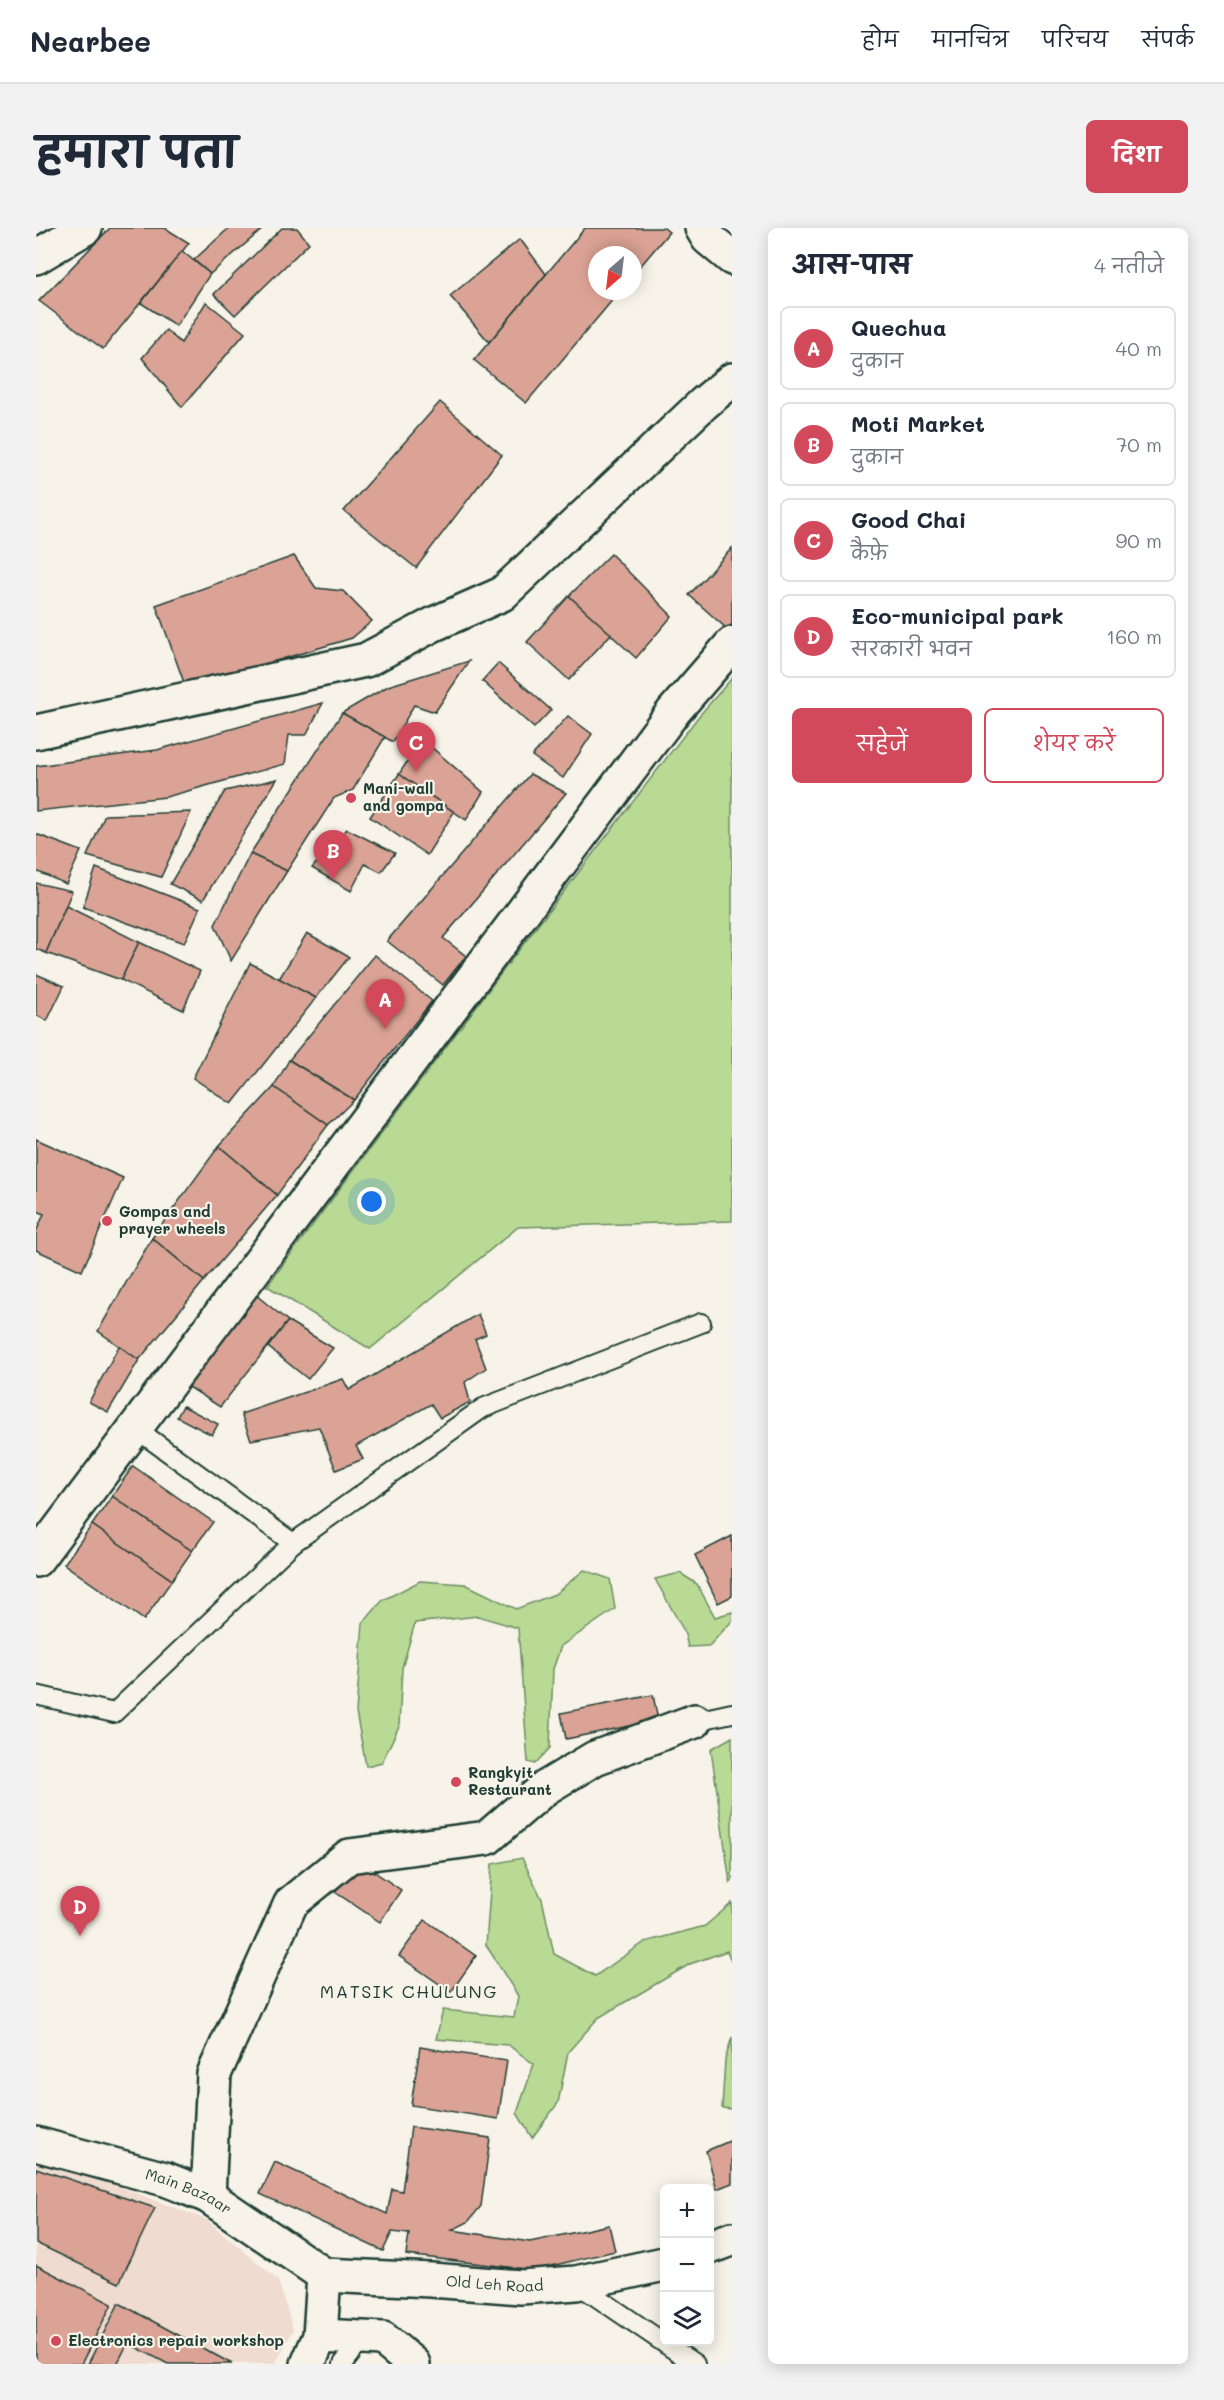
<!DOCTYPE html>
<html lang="hi">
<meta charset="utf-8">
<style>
:root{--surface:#fff;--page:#f2f2f3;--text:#1f2937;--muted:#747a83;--line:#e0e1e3;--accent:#d1495b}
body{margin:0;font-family:Mali,"Playpen Sans Deva",sans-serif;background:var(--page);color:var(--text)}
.controls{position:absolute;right:18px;bottom:18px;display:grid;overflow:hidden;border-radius:9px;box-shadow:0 3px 15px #0003}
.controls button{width:54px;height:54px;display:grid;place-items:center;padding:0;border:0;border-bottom:2px solid var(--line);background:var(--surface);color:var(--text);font:30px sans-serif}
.compass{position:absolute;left:552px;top:18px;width:54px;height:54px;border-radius:50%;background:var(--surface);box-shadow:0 3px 15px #0003;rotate:208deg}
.you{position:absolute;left:336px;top:974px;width:21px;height:21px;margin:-15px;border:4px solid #fff;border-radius:50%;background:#1a73e8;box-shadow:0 0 0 9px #1a73e833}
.badge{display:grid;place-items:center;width:39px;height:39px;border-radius:50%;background:var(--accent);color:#fff;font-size:20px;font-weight:700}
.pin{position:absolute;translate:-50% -50px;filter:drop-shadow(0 2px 3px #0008)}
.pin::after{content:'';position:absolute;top:32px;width:21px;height:18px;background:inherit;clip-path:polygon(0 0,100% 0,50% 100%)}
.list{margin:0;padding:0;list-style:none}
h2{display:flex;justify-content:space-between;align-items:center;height:78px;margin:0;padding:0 24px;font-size:26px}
h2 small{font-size:20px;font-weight:400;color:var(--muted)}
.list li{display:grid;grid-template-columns:39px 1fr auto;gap:18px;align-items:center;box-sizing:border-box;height:84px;margin:0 12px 12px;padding:0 12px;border:2px solid var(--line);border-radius:9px}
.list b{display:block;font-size:22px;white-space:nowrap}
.list p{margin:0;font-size:20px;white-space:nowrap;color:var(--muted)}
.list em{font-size:20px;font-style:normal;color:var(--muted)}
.actions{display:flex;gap:12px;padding:18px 24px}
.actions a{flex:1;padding:14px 0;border:2px solid var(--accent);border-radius:9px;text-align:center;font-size:21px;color:var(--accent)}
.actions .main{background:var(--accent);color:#fff}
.icon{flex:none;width:33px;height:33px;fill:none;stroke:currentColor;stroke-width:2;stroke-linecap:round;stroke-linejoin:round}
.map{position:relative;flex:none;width:696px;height:2136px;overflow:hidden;border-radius:9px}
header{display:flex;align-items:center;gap:36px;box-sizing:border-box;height:84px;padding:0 30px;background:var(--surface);border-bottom:2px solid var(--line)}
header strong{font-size:28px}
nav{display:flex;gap:33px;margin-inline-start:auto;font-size:21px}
.intro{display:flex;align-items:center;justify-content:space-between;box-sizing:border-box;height:144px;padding:0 36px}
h1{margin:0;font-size:42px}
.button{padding:15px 27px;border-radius:9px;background:var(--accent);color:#fff;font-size:21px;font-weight:700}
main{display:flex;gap:36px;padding:0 36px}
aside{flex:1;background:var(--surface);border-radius:9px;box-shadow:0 3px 15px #0003}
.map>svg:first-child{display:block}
</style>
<header>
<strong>Nearbee</strong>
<nav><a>होम</a><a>मानचित्र</a><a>परिचय</a><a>संपर्क</a></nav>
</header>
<div class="intro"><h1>हमारा पता</h1><a class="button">दिशा</a></div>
<main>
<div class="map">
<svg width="696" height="2136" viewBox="0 0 696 2136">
<rect width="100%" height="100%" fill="#f7f3e8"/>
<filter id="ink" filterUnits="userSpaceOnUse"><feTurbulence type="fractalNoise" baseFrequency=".0167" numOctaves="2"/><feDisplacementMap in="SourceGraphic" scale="12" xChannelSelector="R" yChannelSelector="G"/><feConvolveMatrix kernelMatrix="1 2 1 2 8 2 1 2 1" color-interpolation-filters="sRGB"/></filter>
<g filter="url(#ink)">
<path fill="#efdbcf" d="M0 1927 171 1992 242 2052 257 2102 239 2136H0Z"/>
<g fill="#b9da94" stroke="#6c8c64" stroke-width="1.5">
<path d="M696 450V993L482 999 334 1121 231 1058 466 744 662 489Z"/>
<path d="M548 1342 574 1351 579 1381 525 1418 517 1441 514 1520 499 1536 492 1534 482 1400 442 1388 379 1395 366 1440 363 1498 346 1534 330 1538 320 1484 327 1395 347 1372 384 1353 429 1356 480 1381 519 1366Z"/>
<path d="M644 1345 661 1356 679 1389 696 1384V1393L673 1418 652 1419 648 1403 619 1351Z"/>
<path d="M696 1509V1652L694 1655 675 1521Z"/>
<path d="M486 1630 506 1671 518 1726 559 1748 609 1714 669 1698 696 1675V1735L691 1723 654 1736 562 1790 532 1824 522 1875 496 1910 481 1885 498 1836 472 1817 400 1811 407 1782 478 1789 482 1768 450 1717 456 1636Z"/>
<path d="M696 1809V1881L686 1880 689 1832Z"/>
</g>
<g fill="#dba395" stroke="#1f3d34" stroke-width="1.5">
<path d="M74 0H129L153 15 67 121 3 73Z"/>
<path d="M193 0H228L174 46 158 32Z"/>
<path d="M246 0H261L273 15 199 87 178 66Z"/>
<path d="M549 0H628L633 4 597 47V27H561V63H584L490 175 438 132Z"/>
<path d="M484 11 510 46 453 114 414 68Z"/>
<path d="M146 23 174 46 140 98 105 75Z"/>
<path d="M170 74 209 105 146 179 106 130 130 102 145 115Z"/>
<path d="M404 174 466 227 380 340 308 283Z"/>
<path d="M696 320V396L691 401 653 367Z"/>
<path d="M575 326 636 388 600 430 533 368Z"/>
<path d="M258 328 280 360 307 363 336 393 316 410 150 460 120 377Z"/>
<path d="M533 368 575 406 533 452 491 414Z"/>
<path d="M433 433 399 484 378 477 357 514 306 485 352 458Z"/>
<path d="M462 435 515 482 498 500 446 453Z"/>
<path d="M287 475 270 507H253L249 536 130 569 0 583V538L121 522Z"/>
<path d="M306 485 349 509 317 562 298 570 251 643 214 626Z"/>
<path d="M532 488 556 506 527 550 496 528Z"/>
<path d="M386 511 447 564 430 592 363 546Z"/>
<path d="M363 546 418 584 391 627 334 589Z"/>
<path d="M494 546 530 565 407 710 430 728 407 757 351 713Z"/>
<path d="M241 551 167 672 134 656 189 563Z"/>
<path d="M155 584 125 649 51 628 69 587Z"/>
<path d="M311 601 359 625 345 644 329 636 315 663 276 640Z"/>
<path d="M0 606 45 623 30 656 0 643Z"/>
<path d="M214 626 251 643 195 733 179 697Z"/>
<path d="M60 640 164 680 148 715 47 679Z"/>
<path d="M0 655 36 663 10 725 0 721Z"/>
<path d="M30 678 103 714 85 752 10 725Z"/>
<path d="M271 705 313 729 280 770 243 751Z"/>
<path d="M103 714 164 743 147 782 85 752Z"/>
<path d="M339 727 396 773 318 872 253 832Z"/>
<path d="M214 735 280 770 196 876 157 850Z"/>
<path d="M0 746 28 758 11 793 0 787Z"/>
<path d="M253 832 318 872 292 897 238 859Z"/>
<path d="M238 859 292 897 241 967 183 918Z"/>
<path d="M0 911 87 950 46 1043 0 1022V1004L8 986 0 982Z"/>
<path d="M183 918 241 967 168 1053 116 1010Z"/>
<path d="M116 1010 168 1053 103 1132 62 1103Z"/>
<path d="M220 1067 252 1093 184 1179 150 1157Z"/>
<path d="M442 1086 450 1106 439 1111 450 1140 429 1154 434 1174 404 1190 395 1176 320 1218 327 1231 300 1242 283 1199 215 1212 205 1186 307 1151 313 1162Z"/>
<path d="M252 1093 297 1120 272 1151 232 1119Z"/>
<path d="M83 1118 103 1132 72 1184 53 1174Z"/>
<path d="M147 1178 182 1196 176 1207 141 1189Z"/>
<path d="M97 1238 177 1294 156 1323 76 1268Z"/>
<path d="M76 1268 156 1323 136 1352 56 1297Z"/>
<path d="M56 1297 136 1352 108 1392 28 1336Z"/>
<path d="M696 1308V1368L682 1375 659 1327Z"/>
<path d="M617 1467 622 1492 530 1511 525 1485Z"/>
<path d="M321 1632 365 1662 344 1694 299 1664Z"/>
<path d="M389 1692 440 1728 415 1764 363 1728Z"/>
<path d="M384 1819 471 1833 462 1891 375 1877Z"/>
<path d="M375 1899 454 1910 445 1978 432 1994 416 2002 494 2014 573 1997 579 2023 498 2042 370 2027 373 2006 356 2004 347 2023 224 1966 239 1934 351 1986 356 1961 366 1963Z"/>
<path d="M696 1912V1955L681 1961 670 1923Z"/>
<path d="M0 1940 119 1980 83 2055 0 2015Z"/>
<path d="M0 2037 76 2076 45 2136H0Z"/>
<path d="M83 2075 196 2136H132L92 2115 81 2136H52Z"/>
</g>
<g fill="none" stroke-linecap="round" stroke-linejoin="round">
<g stroke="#1f3d34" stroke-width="22">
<g id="lane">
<path d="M99 1200 257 1315"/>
<path d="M0 1467 78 1485 257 1315 447 1180 665 1095"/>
<path d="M659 1493 696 1485"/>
<path d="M540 2055 659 2136"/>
<path d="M307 2136 327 2110"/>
</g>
</g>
<g stroke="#1f3d34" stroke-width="38">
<g id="street">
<path d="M172 1968 178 1846 255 1675 313 1628 451 1610 509 1560 559 1530 659 1493"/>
<path d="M284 2108 347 2111 377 2136"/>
</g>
</g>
<g stroke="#1f3d34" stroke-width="38">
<g id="secondary">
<path d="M0 504 330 432 398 396 466 366 668 175 696 152"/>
<path d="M0 1332 638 483 696 416"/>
<path id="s1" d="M0 1916 129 1951 172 1968 288 2047"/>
<path d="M674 2019 696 2011"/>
<path id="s2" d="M288 2047 395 2052 485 2059 540 2055 628 2036"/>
<path d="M272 2136 284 2108 288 2047"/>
</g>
</g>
<g stroke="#1f3d34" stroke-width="38">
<g id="primary">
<path d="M666 0 672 10 696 30"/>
<path d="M0 29 49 0"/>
</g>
</g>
<use href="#lane" stroke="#f7f3e8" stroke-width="18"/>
<use href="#street" stroke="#f7f3e8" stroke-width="33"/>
<use href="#secondary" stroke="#f7f3e8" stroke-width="33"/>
<use href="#primary" stroke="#f7f3e8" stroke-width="33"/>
</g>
</g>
<g fill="#d1495b" stroke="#f7f3e8" stroke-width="2">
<circle cx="315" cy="570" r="6"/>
<circle cx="71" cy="993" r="6"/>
<circle cx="420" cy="1554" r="6"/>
<circle cx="20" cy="2113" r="6"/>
</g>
<g text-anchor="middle" stroke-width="4.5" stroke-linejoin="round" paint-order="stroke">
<g font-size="15" font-weight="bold" fill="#1f3d34" stroke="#f7f3e8" text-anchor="start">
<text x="327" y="566">Mani-wall<tspan x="327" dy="17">and gompa</tspan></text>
<text x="83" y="989">Gompas and<tspan x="83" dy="17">prayer wheels</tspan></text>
<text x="432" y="1550">Rangkyit<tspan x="432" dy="17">Restaurant</tspan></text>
<text x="32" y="2118">Electronics repair workshop</text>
</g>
<g font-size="15" fill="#1f3d34" stroke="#f7f3e8">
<text dy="5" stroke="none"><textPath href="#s1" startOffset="160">Main Bazaar</textPath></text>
<text dy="5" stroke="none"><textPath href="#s2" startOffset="171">Old Leh Road</textPath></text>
</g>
<g font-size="18" letter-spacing="1.5" fill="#1f3d34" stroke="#f7f3e8">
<text x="373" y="1770">MATSIK CHULUNG</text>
</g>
</g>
</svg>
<div class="controls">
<button>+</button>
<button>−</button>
<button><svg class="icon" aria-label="layers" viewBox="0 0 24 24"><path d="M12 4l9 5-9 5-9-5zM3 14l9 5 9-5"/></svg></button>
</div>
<svg class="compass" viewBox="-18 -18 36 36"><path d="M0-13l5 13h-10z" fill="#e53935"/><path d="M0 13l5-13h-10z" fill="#747a83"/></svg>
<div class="you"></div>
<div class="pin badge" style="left:349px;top:801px">A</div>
<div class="pin badge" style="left:297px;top:652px">B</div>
<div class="pin badge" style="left:380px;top:544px">C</div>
<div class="pin badge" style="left:44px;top:1708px">D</div>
</div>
<aside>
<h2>आस-पास<small>4 नतीजे</small></h2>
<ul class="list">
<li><span class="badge">A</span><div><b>Quechua</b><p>दुकान</p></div><em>40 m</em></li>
<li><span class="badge">B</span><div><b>Moti Market</b><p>दुकान</p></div><em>70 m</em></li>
<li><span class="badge">C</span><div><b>Good Chai</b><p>कैफ़े</p></div><em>90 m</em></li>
<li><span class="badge">D</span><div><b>Eco-municipal park</b><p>सरकारी भवन</p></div><em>160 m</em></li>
</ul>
<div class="actions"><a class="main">सहेजें</a><a>शेयर करें</a></div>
</aside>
</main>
